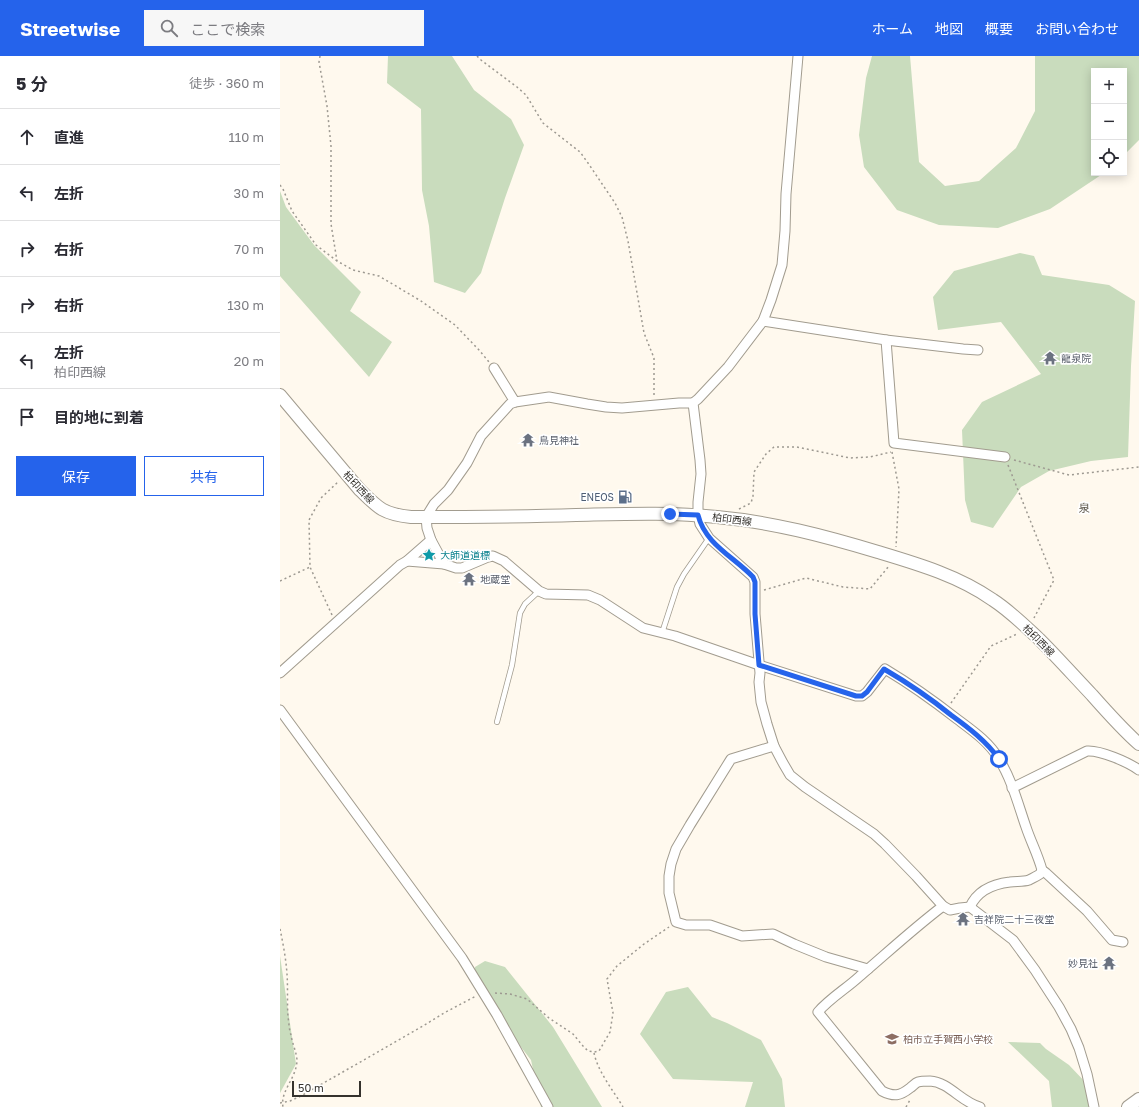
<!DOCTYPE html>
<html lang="ja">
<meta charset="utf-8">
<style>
:root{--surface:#fff;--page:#f7f7f7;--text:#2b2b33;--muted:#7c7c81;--line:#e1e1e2;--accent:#2563eb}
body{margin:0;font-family:"Golos Text","Noto Sans JP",sans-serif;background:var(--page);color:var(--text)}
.controls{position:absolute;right:12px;top:12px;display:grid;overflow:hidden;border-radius:0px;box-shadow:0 2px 10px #0003}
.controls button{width:36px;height:36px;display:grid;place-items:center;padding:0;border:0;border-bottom:1px solid var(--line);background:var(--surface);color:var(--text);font:20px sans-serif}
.scale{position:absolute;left:12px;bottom:10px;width:69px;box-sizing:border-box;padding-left:4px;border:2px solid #35322d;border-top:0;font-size:11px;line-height:14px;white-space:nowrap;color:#35322d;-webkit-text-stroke:3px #fff;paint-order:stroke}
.stop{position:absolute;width:12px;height:12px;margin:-9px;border:3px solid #2563eb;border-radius:50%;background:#fff}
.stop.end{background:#2563eb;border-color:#fff;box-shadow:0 1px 4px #0008}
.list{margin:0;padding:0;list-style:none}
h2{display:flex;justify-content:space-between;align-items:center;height:52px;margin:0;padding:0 16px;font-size:17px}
h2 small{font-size:13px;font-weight:400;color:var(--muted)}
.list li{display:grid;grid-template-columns:26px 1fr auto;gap:12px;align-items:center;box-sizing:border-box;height:56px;padding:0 16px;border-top:1px solid var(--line)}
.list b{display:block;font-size:15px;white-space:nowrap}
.list p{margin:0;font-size:13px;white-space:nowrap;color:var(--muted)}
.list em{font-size:13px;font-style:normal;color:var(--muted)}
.actions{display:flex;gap:8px;padding:12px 16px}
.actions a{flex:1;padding:9px 0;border:1px solid var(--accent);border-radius:0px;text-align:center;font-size:14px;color:var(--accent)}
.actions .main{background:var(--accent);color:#fff}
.icon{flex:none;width:22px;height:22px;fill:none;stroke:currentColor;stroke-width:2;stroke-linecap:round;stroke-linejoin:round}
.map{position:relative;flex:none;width:859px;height:1051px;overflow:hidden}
header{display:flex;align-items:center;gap:24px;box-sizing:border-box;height:56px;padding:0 20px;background:var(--accent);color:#fff}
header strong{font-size:19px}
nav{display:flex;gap:22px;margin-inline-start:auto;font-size:14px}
.search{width:280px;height:36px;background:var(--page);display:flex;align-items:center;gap:10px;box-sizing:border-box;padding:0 14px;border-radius:0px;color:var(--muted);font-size:15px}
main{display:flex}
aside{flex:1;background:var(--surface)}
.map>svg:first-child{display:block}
</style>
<header>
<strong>Streetwise</strong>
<div class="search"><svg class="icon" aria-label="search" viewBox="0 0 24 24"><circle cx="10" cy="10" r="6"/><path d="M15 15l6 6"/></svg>ここで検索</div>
<nav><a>ホーム</a><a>地図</a><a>概要</a><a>お問い合わせ</a></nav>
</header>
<main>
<aside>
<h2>5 分<small>徒歩 · 360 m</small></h2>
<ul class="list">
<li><svg class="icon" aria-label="ahead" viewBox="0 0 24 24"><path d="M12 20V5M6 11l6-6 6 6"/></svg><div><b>直進</b></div><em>110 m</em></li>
<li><svg class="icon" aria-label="left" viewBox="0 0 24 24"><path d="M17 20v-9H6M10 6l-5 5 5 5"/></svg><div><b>左折</b></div><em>30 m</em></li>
<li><svg class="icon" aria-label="right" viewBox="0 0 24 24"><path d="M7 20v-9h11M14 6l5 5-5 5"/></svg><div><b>右折</b></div><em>70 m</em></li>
<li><svg class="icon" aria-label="right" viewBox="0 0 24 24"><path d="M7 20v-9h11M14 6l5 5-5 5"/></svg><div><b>右折</b></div><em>130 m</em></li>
<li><svg class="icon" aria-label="left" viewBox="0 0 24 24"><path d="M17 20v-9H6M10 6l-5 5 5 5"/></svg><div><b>左折</b><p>柏印西線</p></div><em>20 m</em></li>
<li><svg class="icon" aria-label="arrive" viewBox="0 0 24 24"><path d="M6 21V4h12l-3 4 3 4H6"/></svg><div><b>目的地に到着</b></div></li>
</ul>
<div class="actions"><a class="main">保存</a><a>共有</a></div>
</aside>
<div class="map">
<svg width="859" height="1051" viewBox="0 0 859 1051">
<rect width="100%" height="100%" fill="#fff9ee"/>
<g fill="#c9dcbd">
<path d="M108 0H172L194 34 231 63 244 89 225 142 201 217 185 237 154 226 149 170 142 134 141 53 107 27Z"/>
<path d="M592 0H630L639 106 665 130 699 125 736 92 755 55V0H859V84L844 99V15H814V117H824L770 153 718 172 659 169 617 154 584 111 579 79 586 22Z"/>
<path d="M0 135 6 151 34 189 81 236 70 255 112 286 89 321 0 220Z"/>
<path d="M740 197 754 200 762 219 829 229 855 245 851 310 848 401 811 405 769 415 741 431 713 472 691 466 685 444 682 374 702 346 761 318 721 266 658 274 653 241 674 215Z"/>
<path d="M0 900 16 1008 0 1037Z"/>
<path d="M205 905 225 911 273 971 322 1051H261L251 1004 194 930 195 911Z"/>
<path d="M408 931 432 961 447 967 481 984 502 1023 505 1051H465L473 1026 393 1023 360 978 386 936Z"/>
<path d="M728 986 760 987 766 993 789 1009 807 1028 810 1051H772L769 1025Z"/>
</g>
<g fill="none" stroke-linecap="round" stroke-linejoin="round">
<g stroke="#a29c8f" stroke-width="6">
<g id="lane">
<path d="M382 577 397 531 404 518 429 482"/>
<path d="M217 666 232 609 240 557 245 548 259 535"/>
</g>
</g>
<g stroke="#a29c8f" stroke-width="11">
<g id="street">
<path d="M518 0 506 138 505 175 502 209 491 244 483 265 448 311 418 343 413 347 420 404 421 418 418 446V459L420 468 429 482 473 521 475 526V558L480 617 479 626 481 646 487 668 494 690 503 707 510 719 525 731 594 778 605 788 636 820 663 850 670 854 680 852 690 851 733 884 755 914 779 951 791 973 799 992 807 1018 814 1051"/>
<path d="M483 265 606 284 614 387 725 401"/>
<path d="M606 284 683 293 698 294"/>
<path d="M214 312 235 346"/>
<path d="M127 505 164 508 176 512H182L208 501 213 500 224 505 259 535 266 538 308 539 320 544 363 572 395 580 479 609 576 640H582L587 636 605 613C630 628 654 645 677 663 693 675 709 686 719 703 732 724 738 748 746 771 751 786 758 799 762 814L766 817 807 855 832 884 843 886"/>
<path d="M164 508 151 484 147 472 146 461 154 448 168 434 187 407 201 380 230 348 235 346 269 341 307 348 326 351 342 352 399 347H413"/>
<path d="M0 617 99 528 120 509 127 505 151 484"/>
<path d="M0 654 182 902 217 959 268 1051"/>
<path d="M494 690 451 703 410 769 396 793 391 808 389 820V837L396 866 406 869H430L462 880 493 878 514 888 546 901 588 913"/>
<path d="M732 732 807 695C820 694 848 706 859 714"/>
<path d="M663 850C634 872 607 897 580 920 566 933 550 942 538 956L602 1035C614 1041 620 1040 630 1032 633 1030 635 1027 638 1026 641 1025 647 1025 650 1025 669 1026 681 1046 700 1051"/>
<path d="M690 851C697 835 713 828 730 826 736 825 743 826 749 824 753 822 757 820 760 818L762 814"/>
</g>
</g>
<g stroke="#a29c8f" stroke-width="14">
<g id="secondary">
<path d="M0 339 79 433C98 452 103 458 131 461 186 461 241 461 296 459 343 458 390 456 437 461 492 466 545 480 598 496 638 508 679 520 713 544 730 555 744 569 759 583 777 601 794 620 812 639 827 656 842 673 859 688"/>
<path d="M848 1051 859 1043"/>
</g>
</g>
<g stroke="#9d9991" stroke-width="1.5" stroke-dasharray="2 3" stroke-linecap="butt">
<path d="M40 0 39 6 47 50 51 90V168L57 205 73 214 99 220 141 245 175 269 199 294 209 306"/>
<path d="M197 0 201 4 237 31 246 39 263 67 300 96 308 107 335 147 342 161 348 185 364 277 374 302V341"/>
<path d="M0 129 3 133 12 155 36 189 57 205"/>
<path d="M612 396 619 433 616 491"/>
<path d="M734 404 789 419 859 411"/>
<path d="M728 409 774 524 754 562"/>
<path d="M459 453 471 447 473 440 474 416 486 398 494 391H517L570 402 590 401 611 396"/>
<path d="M0 525 30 511"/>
<path d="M484 534 526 522 563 531 590 533 609 510"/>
<path d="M52 559 30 511 29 464 41 442 59 425"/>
<path d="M671 647 711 590 737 578"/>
<path d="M0 873C3 887 6 903 7 918 8 932 7 947 8 961 9 967 9 973 11 979 12 987 17 997 17 1005 16 1023 0 1035 3 1051"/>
<path d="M215 937 230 938 247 943 269 962 293 978 303 990 308 995 314 996 319 995 330 976 333 957 327 923 337 910 364 888 389 871"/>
<path d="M314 997C318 1016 333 1034 343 1051"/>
<path d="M0 1047 10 1045 21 1040 143 970 164 957 196 940"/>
<path d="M626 1051 630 1044"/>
</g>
<use href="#lane" stroke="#fff" stroke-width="4.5"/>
<use href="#street" stroke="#fff" stroke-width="9"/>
<use href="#secondary" stroke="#fff" stroke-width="12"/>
</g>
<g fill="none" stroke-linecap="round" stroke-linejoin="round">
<path stroke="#2563eb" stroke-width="5" d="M390 458 418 459C425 488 454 501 473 521L475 526V558L479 609 576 640H582L587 636 604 613C628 627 650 642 671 659 689 672 706 685 719 703"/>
</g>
<defs>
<g id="temple-bare" transform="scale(1.08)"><path d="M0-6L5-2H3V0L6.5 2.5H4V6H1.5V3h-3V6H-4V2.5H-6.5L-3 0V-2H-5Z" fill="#6b7280" stroke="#fff" stroke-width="2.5" paint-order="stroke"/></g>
<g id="fuel-bare" transform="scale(1.08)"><path d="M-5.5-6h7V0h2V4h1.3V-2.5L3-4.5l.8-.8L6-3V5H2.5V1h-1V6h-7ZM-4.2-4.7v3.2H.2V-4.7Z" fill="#5c6f8a" stroke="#fff" stroke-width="2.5" paint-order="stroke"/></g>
<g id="sight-bare" transform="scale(1.08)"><path d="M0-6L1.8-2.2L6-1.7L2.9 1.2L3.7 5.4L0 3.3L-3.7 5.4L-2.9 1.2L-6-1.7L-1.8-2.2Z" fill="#0f9aa8" stroke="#fff" stroke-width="2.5" paint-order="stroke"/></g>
<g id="school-bare" transform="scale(1.08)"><path d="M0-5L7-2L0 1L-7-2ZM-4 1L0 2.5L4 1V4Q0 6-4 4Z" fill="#8d6e63" stroke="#fff" stroke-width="2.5" paint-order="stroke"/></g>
</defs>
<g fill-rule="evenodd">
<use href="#temple-bare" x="770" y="302"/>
<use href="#temple-bare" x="248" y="384"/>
<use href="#fuel-bare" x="345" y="441"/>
<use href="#sight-bare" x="149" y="499"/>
<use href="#temple-bare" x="189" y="523"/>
<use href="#temple-bare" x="683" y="863"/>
<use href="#temple-bare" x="829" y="907"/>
<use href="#school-bare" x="612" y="983"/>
</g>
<g text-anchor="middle" stroke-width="3.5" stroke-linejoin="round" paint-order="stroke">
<g font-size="10" fill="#5b616d" stroke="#fff" text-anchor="start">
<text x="781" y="306">龍泉院</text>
<text x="259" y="388">鳥見神社</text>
<text x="200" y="527">地蔵堂</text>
<text x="694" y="867">吉祥院二十三夜堂</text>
<text x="818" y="911" text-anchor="end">妙見社</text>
</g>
<g font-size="10" fill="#35322d" stroke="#fff">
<text transform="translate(79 431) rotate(47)" y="4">柏印西線</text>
<text transform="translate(452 463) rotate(7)" y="4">柏印西線</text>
<text transform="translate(759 584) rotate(45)" y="4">柏印西線</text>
</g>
<g font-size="10" fill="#4e5e75" stroke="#fff" text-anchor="end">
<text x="334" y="445">ENEOS</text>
</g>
<g font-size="10" fill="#0d838f" stroke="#fff" text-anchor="start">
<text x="160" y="503">大師道道標</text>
</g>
<g font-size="10" fill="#785e54" stroke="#fff" text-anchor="start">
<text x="623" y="987">柏市立手賀西小学校</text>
</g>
<g font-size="11" fill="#5d574b" stroke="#fff">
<text x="804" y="456">泉</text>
</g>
</g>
</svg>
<div class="controls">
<button>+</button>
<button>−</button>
<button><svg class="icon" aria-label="locate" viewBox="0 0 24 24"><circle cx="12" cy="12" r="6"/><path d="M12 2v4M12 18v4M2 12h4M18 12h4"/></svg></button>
</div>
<div class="scale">50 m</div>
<div class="stop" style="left:719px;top:703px"></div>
<div class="stop end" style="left:390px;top:458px"></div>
</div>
</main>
